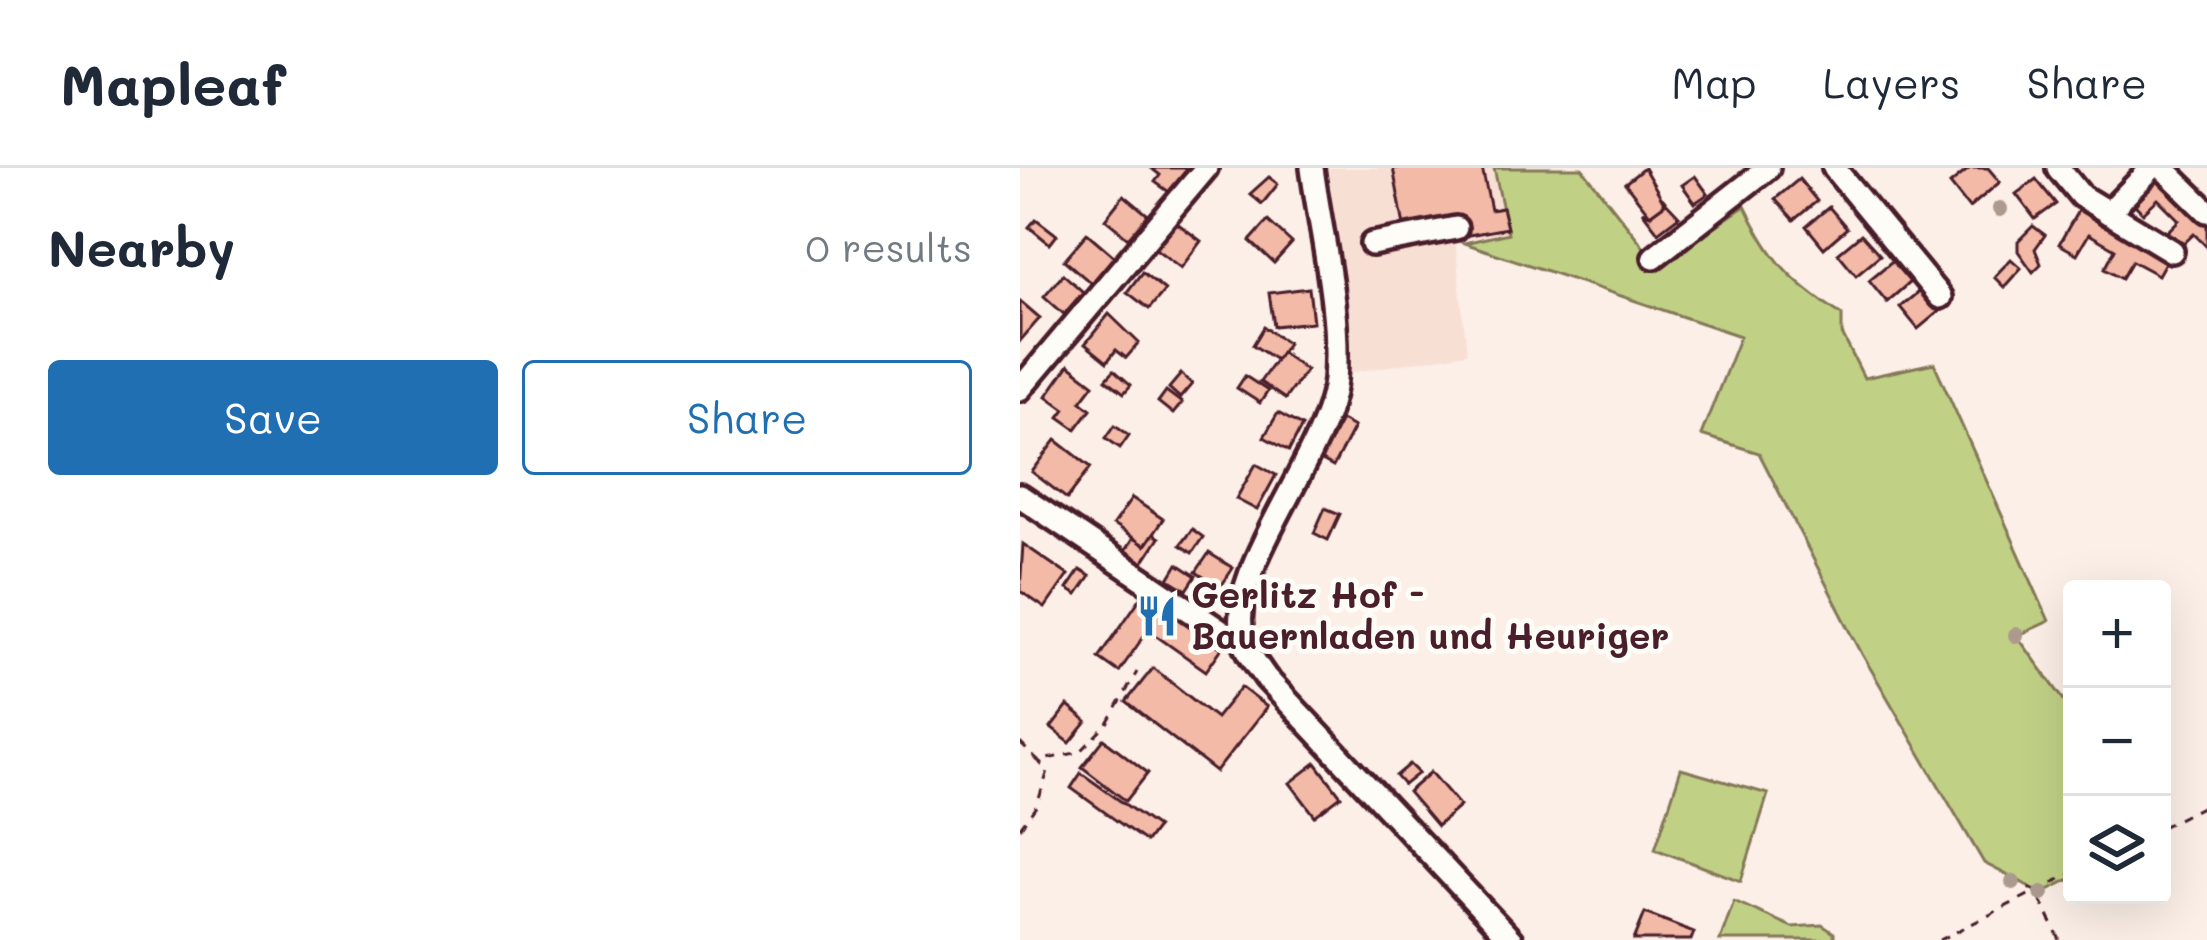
<!DOCTYPE html>
<meta charset="utf-8">
<style>
:root{--surface:#fff;--page:#f6f6f7;--text:#1f2937;--muted:#747a83;--line:#e0e1e3;--accent:#1f6fb2}
body{margin:0;font-family:Mali,sans-serif;background:var(--page);color:var(--text)}
.controls{position:absolute;right:36px;bottom:36px;display:grid;overflow:hidden;border-radius:12px;box-shadow:0 12px 48px #0002}
.controls button{width:108px;height:108px;display:grid;place-items:center;padding:0;border:0;border-bottom:3px solid var(--line);background:var(--surface);color:var(--text);font:60px sans-serif}
.list{margin:0;padding:0;list-style:none}
h2{display:flex;justify-content:space-between;align-items:center;height:156px;margin:0;padding:0 48px;font-size:51px}
h2 small{font-size:39px;font-weight:400;color:var(--muted)}
.actions{display:flex;gap:24px;padding:36px 48px}
.actions a{flex:1;padding:27px 0;border:3px solid var(--accent);border-radius:12px;text-align:center;font-size:42px;color:var(--accent)}
.actions .main{background:var(--accent);color:#fff}
.icon{flex:none;width:66px;height:66px;fill:none;stroke:currentColor;stroke-width:2;stroke-linecap:round;stroke-linejoin:round}
.map{position:relative;flex:none;width:1187px;height:772px;overflow:hidden}
header{display:flex;align-items:center;gap:72px;box-sizing:border-box;height:168px;padding:0 60px;background:var(--surface);border-bottom:3px solid var(--line)}
header strong{font-size:57px}
nav{display:flex;gap:66px;margin-inline-start:auto;font-size:42px}
main{display:flex}
aside{flex:1;background:var(--surface)}
.map>svg:first-child{display:block}
</style>
<header>
<strong>Mapleaf</strong>
<nav><a>Map</a><a>Layers</a><a>Share</a></nav>
</header>
<main>
<aside>
<h2>Nearby<small>0 results</small></h2>
<ul class="list">
</ul>
<div class="actions"><a class="main">Save</a><a>Share</a></div>
</aside>
<div class="map">
<svg width="1187" height="772" viewBox="0 0 1187 772">
<rect width="100%" height="100%" fill="#fbefe7"/>
<filter id="ink" filterUnits="userSpaceOnUse"><feTurbulence type="fractalNoise" baseFrequency=".00833" numOctaves="2"/><feDisplacementMap in="SourceGraphic" scale="24" xChannelSelector="R" yChannelSelector="G"/><feConvolveMatrix kernelMatrix="1 2 1 2 8 2 1 2 1" color-interpolation-filters="sRGB"/></filter>
<g filter="url(#ink)">
<path fill="#f8dfd4" d="M308 0H474L488 66 435 72 447 185 328 205 322 100Z"/>
<g fill="#c0d186" stroke="#857858" stroke-width="3">
<path d="M474 0H562L638 97 725 38C752 94 771 113 822 147V166L844 210 914 195 1029 453 997 468 1052 543V710L1022 725 964 695 842 486 739 285 681 267 720 168 444 75 488 65Z"/>
<path d="M661 601 748 626 721 713 635 681Z"/>
<path d="M714 733 772 759 802 757 814 765V772H700Z"/>
</g>
<g fill="#f2baa7" stroke="#4a1f2b" stroke-width="3">
<path d="M131 0H168L149 24 135 14 140 7Z"/>
<path d="M373 0H462L471 42 482 40 487 60 438 69 385 63Z"/>
<path d="M624 0 645 36 630 47 605 15Z"/>
<path d="M950 0H968L980 14 949 40 930 16Z"/>
<path d="M1138 3 1187 53V79L1174 66 1160 79 1146 65 1159 52 1138 31 1123 45 1109 31Z"/>
<path d="M675 8 688 26 675 35 662 17Z"/>
<path d="M249 9 258 16 242 36 230 26Z"/>
<path d="M779 11 797 33 774 52 755 31Z"/>
<path d="M1016 11 1036 36 1015 51 996 26Z"/>
<path d="M104 27 128 47 108 70 85 51Z"/>
<path d="M642 30 659 48 638 64 622 43 630 47 645 36Z"/>
<path d="M809 39 827 60 804 80 786 58Z"/>
<path d="M1059 41 1147 91 1138 107 1112 93 1102 110 1085 100 1095 81 1069 66 1057 86 1039 76Z"/>
<path d="M16 51 37 67 30 76 9 59Z"/>
<path d="M153 52 181 73 161 100 133 79Z"/>
<path d="M248 53 272 75 254 95 230 73Z"/>
<path d="M1013 58 1025 67 1015 81 1021 96 1013 104 998 83V73Z"/>
<path d="M67 65 95 89 72 116 44 92Z"/>
<path d="M841 66 860 87 836 107 818 85Z"/>
<path d="M991 91 1001 100 984 119 974 109Z"/>
<path d="M872 93 890 114 867 134 849 112Z"/>
<path d="M122 104 145 122 129 141 107 124Z"/>
<path d="M43 106 63 124 44 146 24 128Z"/>
<path d="M289 120 293 154 254 158 249 125Z"/>
<path d="M903 120 922 141 898 161 880 139Z"/>
<path d="M0 133 20 150 0 173Z"/>
<path d="M89 146 119 175 106 190 96 182 87 194 65 176Z"/>
<path d="M244 159 268 175 256 192 233 177Z"/>
<path d="M261 184 286 202 265 231 240 214Z"/>
<path d="M49 197 74 216 61 233 71 241 56 261 39 249 45 241 27 228Z"/>
<path d="M94 202 111 217 104 225 86 211Z"/>
<path d="M161 206 172 216 160 230 149 220Z"/>
<path d="M225 208 248 223 240 235 217 220Z"/>
<path d="M146 223 162 235 153 246 138 234Z"/>
<path d="M258 245 282 258 269 283 244 269Z"/>
<path d="M321 252 334 259 313 299 300 292Z"/>
<path d="M95 257 109 267 100 280 86 270Z"/>
<path d="M36 272 71 299 47 331 12 304Z"/>
<path d="M236 296 256 307 237 342 216 331Z"/>
<path d="M112 330 143 351 125 378 93 357Z"/>
<path d="M305 340 320 346 308 372 294 365Z"/>
<path d="M172 361 183 369 172 385 160 377Z"/>
<path d="M133 366 139 370 122 396 104 384 113 370 125 378Z"/>
<path d="M3 376 48 407 25 440 0 423Z"/>
<path d="M189 385 213 400 200 420 176 404Z"/>
<path d="M158 396 176 408 167 422 149 411Z"/>
<path d="M60 402 70 408 57 427 47 421Z"/>
<path d="M126 422 204 477 186 503 128 462 99 504 79 490Z"/>
<path d="M133 500 196 550 221 519 247 539 196 604 106 534Z"/>
<path d="M48 538 67 554 50 575 31 560Z"/>
<path d="M84 571 128 605 106 633 62 599Z"/>
<path d="M296 595 321 628 295 648 270 615Z"/>
<path d="M390 596 399 605 384 617 376 608Z"/>
<path d="M411 604 440 638 417 658 388 624Z"/>
<path d="M61 605 137 659 126 674 51 620Z"/>
<path d="M625 745 674 764 671 772H614Z"/>
</g>
<g fill="none" stroke-linecap="round" stroke-linejoin="round">
<g stroke="#4a1f2b" stroke-width="30">
<g id="minor">
<path d="M292 0C301 67 321 144 315 212 308 287 203 405 223 470 227 484 237 497 246 510L491 772"/>
<path d="M814 0 920 129"/>
<path d="M1038 0 1061 28 1152 83"/>
<path d="M1143 0 1187 43"/>
<path d="M1088 45 1132 0"/>
<path d="M352 76 436 60"/>
<path d="M634 89 748 0"/>
<path d="M0 221 186 0"/>
<path d="M0 328 205 466 222 467"/>
</g>
</g>
<g stroke="#4a1f2b" stroke-width="3" stroke-dasharray="9 9" stroke-linecap="butt">
<path d="M0 575 18 593 60 584 88 556 117 504"/>
<path d="M1142 659 1187 636"/>
<path d="M0 660 17 637 28 603 19 594"/>
<path d="M993 710 1016 723 1040 772"/>
<path d="M920 772 1052 705"/>
</g>
<use href="#minor" stroke="#fdfcf7" stroke-width="21"/>
</g>
<g fill="#ad9a8e">
<circle cx="980" cy="41" r="8"/>
<circle cx="996" cy="467" r="8"/>
<circle cx="993" cy="714" r="8"/>
<circle cx="1022" cy="725" r="8"/>
</g>
</g>
<defs>
<g id="restaurant-bare" transform="scale(3.24)"><path d="M-5-6h1v4h1v-4h1v4h1v-4h1v5L-1.5 .5V6h-2V.5L-5-1ZM5-6V6H3V1.5H1.5Q1.5-4 5-6Z" fill="#1f6fb2" stroke="#fdfcf7" stroke-width="2.5" paint-order="stroke"/></g>
</defs>
<g fill-rule="evenodd">
<use href="#restaurant-bare" x="137" y="448"/>
</g>
<g text-anchor="middle" stroke-width="10" stroke-linejoin="round" paint-order="stroke">
<g font-size="36" font-weight="bold" fill="#4a1f2b" stroke="#fdfcf7" text-anchor="start">
<text x="171" y="440">Gerlitz Hof -<tspan x="171" dy="41">Bauernladen und Heuriger</tspan></text>
</g>
</g>
</svg>
<div class="controls">
<button>+</button>
<button>−</button>
<button><svg class="icon" aria-label="layers" viewBox="0 0 24 24"><path d="M12 4l9 5-9 5-9-5zM3 14l9 5 9-5"/></svg></button>
</div>
</div>
</main>
